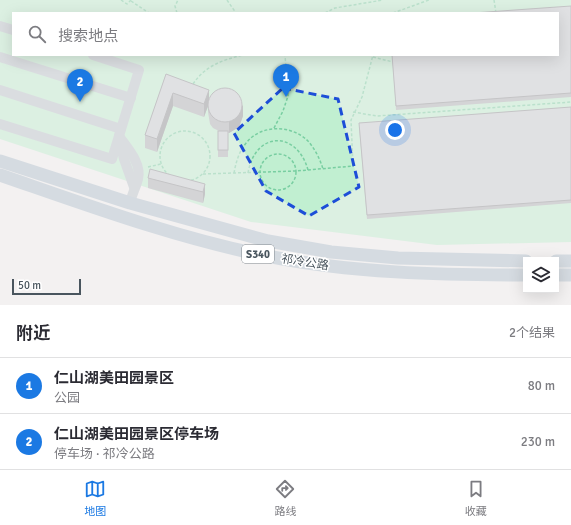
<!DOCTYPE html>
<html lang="zh">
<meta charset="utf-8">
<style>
:root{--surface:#fff;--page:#f7f7f7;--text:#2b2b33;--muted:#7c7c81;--line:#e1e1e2;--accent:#1b79e3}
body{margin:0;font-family:Signika,"Noto Sans SC",sans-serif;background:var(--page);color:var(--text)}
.controls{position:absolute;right:12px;bottom:12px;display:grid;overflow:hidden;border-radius:0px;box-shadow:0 4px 16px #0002}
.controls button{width:36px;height:36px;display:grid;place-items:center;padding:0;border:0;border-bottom:1px solid var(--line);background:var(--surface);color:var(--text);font:20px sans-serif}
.scale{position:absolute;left:12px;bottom:10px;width:69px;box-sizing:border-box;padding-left:4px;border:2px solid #49555e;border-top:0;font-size:11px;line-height:14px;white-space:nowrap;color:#49555e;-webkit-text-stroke:3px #fff;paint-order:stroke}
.you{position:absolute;left:395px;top:130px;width:14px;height:14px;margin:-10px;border:3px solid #fff;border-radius:50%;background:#1a73e8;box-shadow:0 0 0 6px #1a73e833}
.badge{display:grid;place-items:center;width:26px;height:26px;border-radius:50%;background:var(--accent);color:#fff;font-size:13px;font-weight:700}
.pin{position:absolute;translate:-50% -33px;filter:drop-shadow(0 1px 2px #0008)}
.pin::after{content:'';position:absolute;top:21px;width:14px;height:12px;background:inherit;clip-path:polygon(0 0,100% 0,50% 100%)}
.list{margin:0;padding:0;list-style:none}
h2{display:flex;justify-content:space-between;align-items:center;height:52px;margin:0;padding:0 16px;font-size:17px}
h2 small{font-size:13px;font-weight:400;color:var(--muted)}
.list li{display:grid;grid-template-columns:26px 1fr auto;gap:12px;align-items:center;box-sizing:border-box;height:56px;padding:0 16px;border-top:1px solid var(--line)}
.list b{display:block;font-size:15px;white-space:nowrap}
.list p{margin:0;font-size:13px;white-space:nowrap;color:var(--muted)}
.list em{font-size:13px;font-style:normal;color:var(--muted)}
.icon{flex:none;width:22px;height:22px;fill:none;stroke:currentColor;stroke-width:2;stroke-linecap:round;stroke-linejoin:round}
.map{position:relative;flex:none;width:571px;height:305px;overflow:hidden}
.search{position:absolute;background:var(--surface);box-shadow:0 4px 16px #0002;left:12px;right:12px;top:12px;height:44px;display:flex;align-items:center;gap:10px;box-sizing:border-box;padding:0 14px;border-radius:0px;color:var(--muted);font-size:15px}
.sheet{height:164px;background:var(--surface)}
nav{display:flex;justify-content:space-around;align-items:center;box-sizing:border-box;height:56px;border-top:1px solid var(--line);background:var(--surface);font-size:11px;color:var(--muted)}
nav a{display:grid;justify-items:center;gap:2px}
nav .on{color:var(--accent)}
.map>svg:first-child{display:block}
</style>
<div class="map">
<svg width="571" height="305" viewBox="0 0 571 305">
<rect width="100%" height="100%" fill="#f3f1f1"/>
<path fill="#c1efd1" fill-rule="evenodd" d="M0 0H571V242L437 245 251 222 0 139ZM13 13H558V55H13Z"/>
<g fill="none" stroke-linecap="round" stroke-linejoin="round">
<g stroke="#78cea1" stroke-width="1.5" stroke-dasharray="3 2" stroke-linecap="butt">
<path d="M121 0 127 4 131 0"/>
<path d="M227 0 236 13"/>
<path d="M494 0 496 13"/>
<path d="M131 1 149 13"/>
<path d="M177 13 175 6 178 0"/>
<path d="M325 13 335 8 383 0"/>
<path d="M393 13 429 0"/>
<path d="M373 57 393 62"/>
<path d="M193 84C205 66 222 60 243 55"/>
<path d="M353 112 377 116 571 102"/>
<path d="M274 128 283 111 288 96 285 55"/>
<circle cx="185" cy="156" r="25"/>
<circle cx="278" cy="172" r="18"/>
<path d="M148 167 161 164"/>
<path d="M234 173C236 162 239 151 247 142 262 124 292 125 308 141 315 149 320 159 323 169"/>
<path d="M248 173C255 131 297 130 308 170"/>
<path d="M203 174 296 171 353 166 351 120 362 97 373 55"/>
</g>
<g stroke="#bdc6cd" stroke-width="10">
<path d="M0 26 13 30"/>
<path d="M0 57 131 98"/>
<path d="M0 90 121 129"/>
<path d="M0 124 112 159 139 70 93 55"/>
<path d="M119 136C127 148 142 163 138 179 136 187 132 194 130 203"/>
<path d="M120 142 124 159 134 187"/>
</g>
<g stroke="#b1c1cf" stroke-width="13">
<path d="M0 161 130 203 268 241 331 252 398 258 526 261"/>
<path d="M0 175C87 205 176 238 267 256 352 273 439 275 526 275"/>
<path d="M556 261H571"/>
<path d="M556 275H571"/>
</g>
</g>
<g fill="#afb1b5">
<path d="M571 6V97L396 110 392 55Z"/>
<path d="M166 74 209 100 243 116 239 127 229 133H228V157H218V131H219L213 128 210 124 208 112V106L204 117 173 106 157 152 145 148V135Z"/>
<path d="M571 107V203L367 219 359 127Z"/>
<path d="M148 178 205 184V194L203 203 148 188Z"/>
</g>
<g fill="#8e9094">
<path d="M209 90V103L208 102V106L204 117V104Z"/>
<path d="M173 93V106L157 152V139Z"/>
<path d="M243 105V116L239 127 229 133V122Z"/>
<path d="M205 184V194L203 203V192Z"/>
</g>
<g fill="#cbced3" stroke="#8e9094">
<path d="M571 6V93L396 106 392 55H558V13H473Z"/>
<path d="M166 74 209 90 204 104 173 93 157 139 145 135Z"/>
<circle cx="225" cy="105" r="17"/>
<path d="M571 107V200L367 215 359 123Z"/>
<rect x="218" y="131" width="10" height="19"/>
<path d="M150 169 205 184 203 192 148 178Z"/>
</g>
<path d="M0 0H571V305H0ZM283 88 338 99 359 187 309 216 266 191 234 133Z" fill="#f3f1f1" fill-opacity=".55" fill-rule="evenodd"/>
<path fill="none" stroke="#1d4ed8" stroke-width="3" stroke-dasharray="8 5" stroke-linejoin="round" d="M283 88 338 99 359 187 309 216 266 191 234 133Z"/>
<g text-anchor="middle" stroke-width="3" stroke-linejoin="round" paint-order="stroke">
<rect fill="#fff" stroke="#80888e" stroke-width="1" x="242" y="245" width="32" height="18" rx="3"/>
<g font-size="11" font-weight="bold" fill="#49555e">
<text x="258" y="258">S340</text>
</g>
<g font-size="12" fill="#49555e" stroke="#fff">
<text transform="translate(305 262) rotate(9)" y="4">祁冷公路</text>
</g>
</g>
</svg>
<div class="controls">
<button><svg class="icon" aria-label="layers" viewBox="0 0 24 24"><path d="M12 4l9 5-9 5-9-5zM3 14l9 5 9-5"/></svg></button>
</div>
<div class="scale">50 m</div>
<div class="you"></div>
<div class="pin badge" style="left:286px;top:97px">1</div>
<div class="pin badge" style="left:80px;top:102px">2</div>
<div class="search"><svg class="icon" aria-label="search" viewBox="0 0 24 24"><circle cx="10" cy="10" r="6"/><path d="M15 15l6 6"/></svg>搜索地点</div>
</div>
<section class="sheet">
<h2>附近<small>2个结果</small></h2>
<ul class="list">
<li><span class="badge">1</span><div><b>仁山湖美田园景区</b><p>公园</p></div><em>80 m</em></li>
<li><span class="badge">2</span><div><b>仁山湖美田园景区停车场</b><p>停车场 · 祁冷公路</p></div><em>230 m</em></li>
</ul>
</section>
<nav>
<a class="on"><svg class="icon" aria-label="map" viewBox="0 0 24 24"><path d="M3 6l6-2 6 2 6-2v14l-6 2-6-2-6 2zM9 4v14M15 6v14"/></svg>地图</a>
<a><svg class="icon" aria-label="directions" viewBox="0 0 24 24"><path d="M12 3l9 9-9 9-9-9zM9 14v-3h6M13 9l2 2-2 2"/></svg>路线</a>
<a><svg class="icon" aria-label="saved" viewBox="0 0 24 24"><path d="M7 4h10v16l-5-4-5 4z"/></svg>收藏</a>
</nav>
